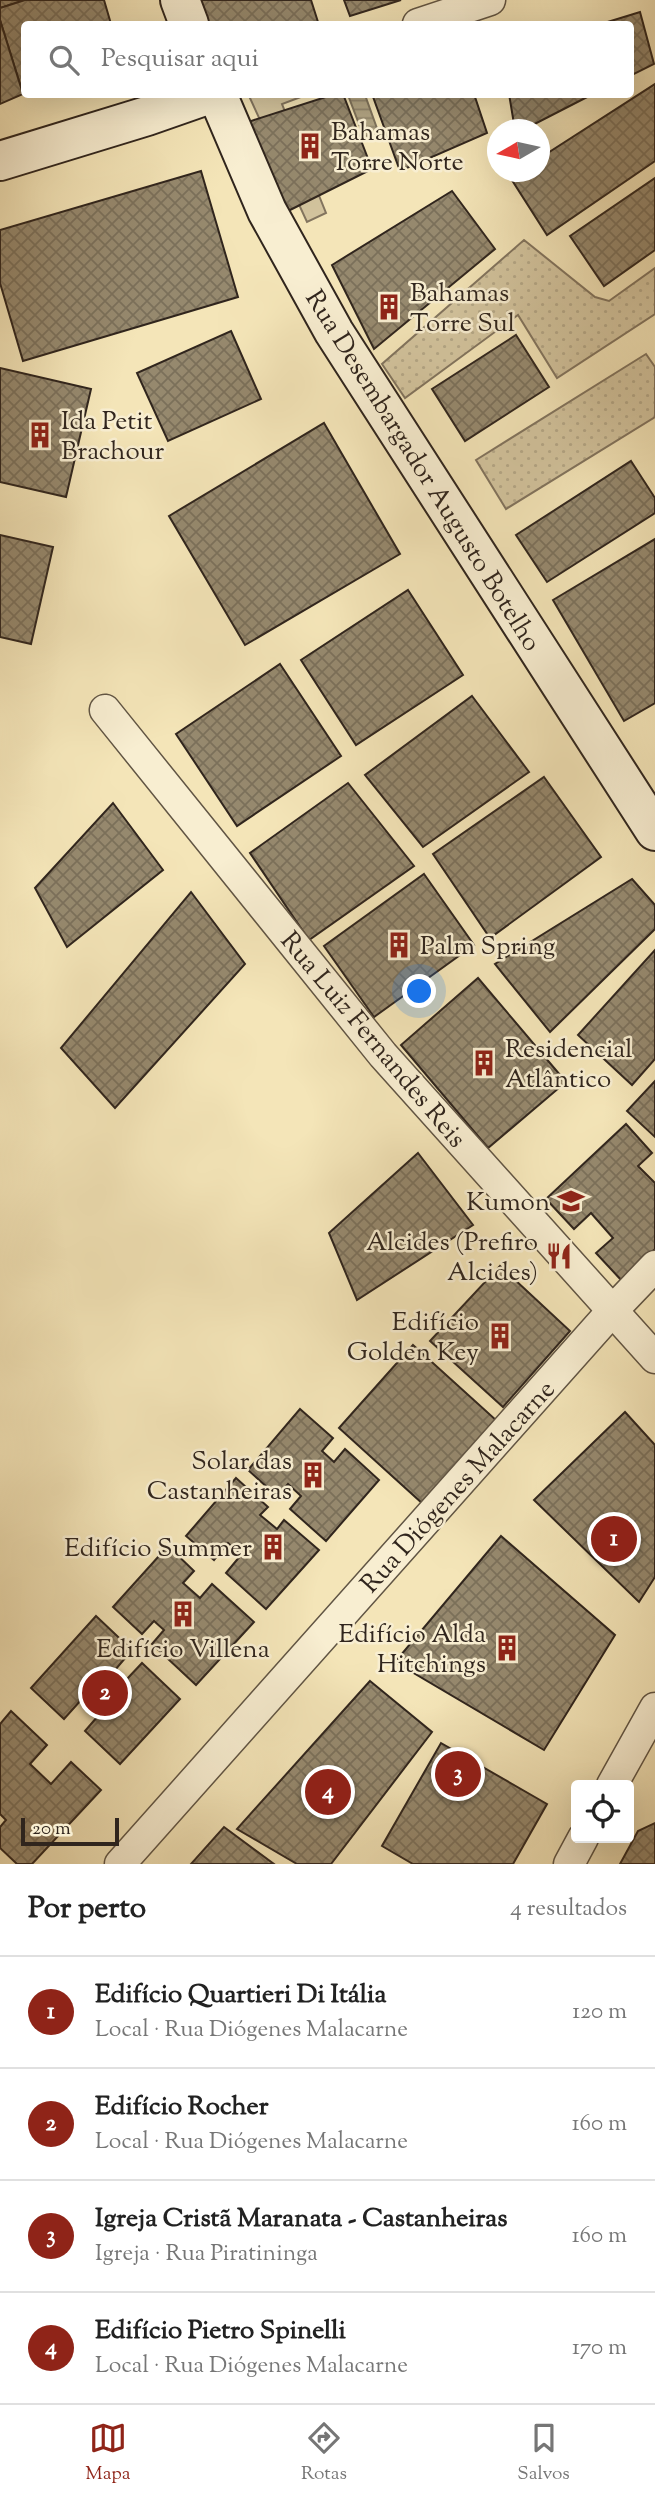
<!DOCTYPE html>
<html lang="pt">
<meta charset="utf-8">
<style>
:root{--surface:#fff;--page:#f6f6f6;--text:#222;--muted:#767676;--line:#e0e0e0;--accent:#8f2418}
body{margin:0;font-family:"Sorts Mill Goudy",serif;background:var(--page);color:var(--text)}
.controls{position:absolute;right:21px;bottom:21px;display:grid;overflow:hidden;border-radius:7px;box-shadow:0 7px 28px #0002}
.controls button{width:63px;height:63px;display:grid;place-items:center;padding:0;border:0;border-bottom:2px solid var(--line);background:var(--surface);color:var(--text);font:35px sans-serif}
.compass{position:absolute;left:487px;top:119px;width:63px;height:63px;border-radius:50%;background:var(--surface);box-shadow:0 7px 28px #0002;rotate:261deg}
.scale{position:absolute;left:21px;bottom:18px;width:98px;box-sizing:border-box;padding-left:7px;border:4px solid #30251d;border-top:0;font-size:19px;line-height:24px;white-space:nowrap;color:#30251d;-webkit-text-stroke:5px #f8eed1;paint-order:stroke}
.you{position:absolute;left:420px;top:992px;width:24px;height:24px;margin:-18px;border:5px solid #fff;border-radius:50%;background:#1a73e8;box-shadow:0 0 0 10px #1a73e833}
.badge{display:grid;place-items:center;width:46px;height:46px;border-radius:50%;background:var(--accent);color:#fff;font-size:23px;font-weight:700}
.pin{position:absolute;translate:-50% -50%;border:4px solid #fff;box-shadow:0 2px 7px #0006}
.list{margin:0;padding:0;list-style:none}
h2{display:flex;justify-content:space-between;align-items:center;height:91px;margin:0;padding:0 28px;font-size:30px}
h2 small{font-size:23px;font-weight:400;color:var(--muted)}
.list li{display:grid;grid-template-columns:46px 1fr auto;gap:21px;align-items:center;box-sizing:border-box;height:112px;padding:0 28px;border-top:2px solid var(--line)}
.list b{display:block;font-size:26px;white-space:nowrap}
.list p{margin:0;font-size:23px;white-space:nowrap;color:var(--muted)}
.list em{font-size:23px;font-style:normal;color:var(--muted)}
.icon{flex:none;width:38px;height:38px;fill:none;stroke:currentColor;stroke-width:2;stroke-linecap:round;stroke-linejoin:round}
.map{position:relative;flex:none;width:655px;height:1864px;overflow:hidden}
.search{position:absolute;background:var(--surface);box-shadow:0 7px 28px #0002;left:21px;right:21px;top:21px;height:77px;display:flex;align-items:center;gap:18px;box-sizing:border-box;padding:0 24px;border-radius:7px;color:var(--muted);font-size:26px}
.sheet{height:539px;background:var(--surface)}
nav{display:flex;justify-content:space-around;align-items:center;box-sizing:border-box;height:98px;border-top:2px solid var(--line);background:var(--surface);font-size:19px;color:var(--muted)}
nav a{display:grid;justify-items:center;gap:4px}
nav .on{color:var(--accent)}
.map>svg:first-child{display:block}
</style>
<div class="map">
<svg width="655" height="1864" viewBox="0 0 655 1864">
<defs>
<pattern id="grass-dots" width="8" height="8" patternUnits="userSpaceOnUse" patternTransform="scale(1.75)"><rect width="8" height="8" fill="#d3c49e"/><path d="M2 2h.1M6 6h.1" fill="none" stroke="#b5a888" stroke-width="1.8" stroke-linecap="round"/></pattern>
<pattern id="water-rules" width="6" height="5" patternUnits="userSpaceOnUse" patternTransform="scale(1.75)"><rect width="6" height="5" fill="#b1a483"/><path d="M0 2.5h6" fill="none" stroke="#90856b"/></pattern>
<pattern id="building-cross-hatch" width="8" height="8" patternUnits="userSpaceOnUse" patternTransform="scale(1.75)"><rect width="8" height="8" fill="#96896e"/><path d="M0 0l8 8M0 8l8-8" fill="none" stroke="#7b705a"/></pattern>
</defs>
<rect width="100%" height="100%" fill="#f4e5b8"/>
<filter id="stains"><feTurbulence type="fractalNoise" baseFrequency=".00286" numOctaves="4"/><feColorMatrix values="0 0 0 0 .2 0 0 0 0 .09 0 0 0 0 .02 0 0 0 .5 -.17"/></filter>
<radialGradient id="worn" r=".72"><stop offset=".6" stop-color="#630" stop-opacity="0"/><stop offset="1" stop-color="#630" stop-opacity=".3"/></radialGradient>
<g fill="url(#grass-dots)" stroke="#82745e" stroke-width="2">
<path d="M524 240 595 297 609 301 655 268V314L557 378 518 315 405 398 382 364Z"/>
<path d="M646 354 655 367V417L506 509 476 460Z"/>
</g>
<path fill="#d3c49e" stroke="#82745e" stroke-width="2" d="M253 94 306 95 282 104 326 213 307 222 249 96Z"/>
<path fill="url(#water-rules)" stroke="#7d715a" stroke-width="2" d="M348 95H365L379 134 365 140Z"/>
<g fill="url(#building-cross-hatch)" stroke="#30251d" stroke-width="2">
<path d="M0 0H25L0 8Z"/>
<path d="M25 0H104L111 24H24V94H23L0 20V8Z"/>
<path d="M192 0H311L318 22 311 24H202Z"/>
<path d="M344 0H401L350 16Z"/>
<path d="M640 12 654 64 630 76V24H601Z"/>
<path d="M0 20 23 94 0 104Z"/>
<path d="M655 84V161L547 235 510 177 519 172H540V158Z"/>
<path d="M335 94H343L372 169 284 213 248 122Z"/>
<path d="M372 94H474L487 133 400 171Z"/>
<path d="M509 94H593L523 130H515Z"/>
<path d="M201 171 238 297 23 361 0 283V230Z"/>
<path d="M655 178V250L604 286 570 236Z"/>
<path d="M452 191 495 249 374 349 332 265Z"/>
<path d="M231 331 261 399 168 441 137 373Z"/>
<path d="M516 335 549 387 465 441 432 389Z"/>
<path d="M0 368 91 389 66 497 0 482Z"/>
<path d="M324 423 400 554 245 645 169 516Z"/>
<path d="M631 461 655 498V513L547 582 516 535Z"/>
<path d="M0 535 53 547 31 644 0 637Z"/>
<path d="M655 539V703L624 721 553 600Z"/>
<path d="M408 590 463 675 356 745 301 660Z"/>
<path d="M280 664 341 756 237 826 176 734Z"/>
<path d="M472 696 529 772 423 847 365 775Z"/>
<path d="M544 777 601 857 490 938 433 854Z"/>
<path d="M348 783 414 866 309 940 250 853Z"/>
<path d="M113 803 163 870 67 947 35 888Z"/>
<path d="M424 874 474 945 374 1017 324 946Z"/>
<path d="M632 879 655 905V929L550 1032 495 964Z"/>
<path d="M191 892 245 964 115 1108 61 1048Z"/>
<path d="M655 950V1059L632 1085 578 1035Z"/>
<path d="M478 978 566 1082 488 1148 401 1045Z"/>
<path d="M655 1081V1137L627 1111Z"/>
<path d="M626 1124 652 1153 638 1166 655 1183V1249L622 1281 596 1253 613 1238 591 1213 574 1229 546 1199Z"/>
<path d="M418 1153 473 1225 357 1300 329 1233Z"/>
<path d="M500 1266 570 1331 503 1407 430 1341Z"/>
<path d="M413 1345 497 1421 423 1504 339 1428Z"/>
<path d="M300 1409 333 1438 322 1451 334 1462 345 1449 379 1480 326 1541 290 1509 301 1496 288 1484 277 1496 248 1470Z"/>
<path d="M625 1412 655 1445V1577L639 1602 534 1500Z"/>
<path d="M236 1478 268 1507 260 1515 277 1529 284 1520 319 1550 266 1609 226 1573 241 1555 228 1543 214 1560 186 1536Z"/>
<path d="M501 1536 615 1635 544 1750 395 1662Z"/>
<path d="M168 1546 194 1571 183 1583 200 1598 212 1584 254 1622 196 1685 152 1644 164 1630 154 1621 142 1634 113 1607Z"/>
<path d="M96 1616 132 1650 115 1670 126 1680 142 1663 180 1699 120 1764 85 1731 98 1716 81 1700 64 1719 31 1688Z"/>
<path d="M370 1681 432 1732 331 1864H297L237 1829Z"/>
<path d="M11 1711 47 1745 30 1764 51 1784 71 1762 101 1790 32 1864H17L0 1848V1827L6 1820 0 1814V1724Z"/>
<path d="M441 1743 547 1804 513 1864H413L382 1846Z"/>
<path d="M655 1823V1864H620L638 1831Z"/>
<path d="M224 1827 274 1864H191Z"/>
</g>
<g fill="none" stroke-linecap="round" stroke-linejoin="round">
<g stroke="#615544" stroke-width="33">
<g id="street">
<path d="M418 24 490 0"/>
<path d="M105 710 383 1055 655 1358"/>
<path d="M612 1785 655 1708"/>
<path d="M120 1864 613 1310 655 1266"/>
<path d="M569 1864 583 1838"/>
</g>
</g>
<g stroke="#30251d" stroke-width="42">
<g id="secondary">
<path d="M180 0 189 24"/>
<path d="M217 94 267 211 334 332 655 831"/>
<path d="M0 161 147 116 210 94"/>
</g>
</g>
<use href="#street" stroke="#f8eed1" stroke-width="30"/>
<use href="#secondary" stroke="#f8eed1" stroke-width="38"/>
</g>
<defs>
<g id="building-bare" transform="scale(2.1)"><path d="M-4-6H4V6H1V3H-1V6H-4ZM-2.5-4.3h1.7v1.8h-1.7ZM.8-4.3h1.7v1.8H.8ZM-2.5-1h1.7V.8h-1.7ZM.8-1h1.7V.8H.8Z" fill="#8f2418" stroke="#f8eed1" stroke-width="2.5" paint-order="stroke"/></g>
<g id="school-bare" transform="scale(2.1)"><path d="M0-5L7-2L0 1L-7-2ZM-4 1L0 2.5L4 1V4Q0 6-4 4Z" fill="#8f2418" stroke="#f8eed1" stroke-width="2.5" paint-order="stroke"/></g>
<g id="restaurant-bare" transform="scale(2.1)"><path d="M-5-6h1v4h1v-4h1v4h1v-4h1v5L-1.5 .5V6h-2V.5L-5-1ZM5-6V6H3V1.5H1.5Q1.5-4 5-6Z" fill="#8f2418" stroke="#f8eed1" stroke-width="2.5" paint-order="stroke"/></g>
</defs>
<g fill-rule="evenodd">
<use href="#building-bare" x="310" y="146"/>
<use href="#building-bare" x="389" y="307"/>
<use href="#building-bare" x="40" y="435"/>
<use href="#building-bare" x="399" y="945"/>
<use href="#building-bare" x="484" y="1063"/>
<use href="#school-bare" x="571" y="1201"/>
<use href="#restaurant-bare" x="559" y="1256"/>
<use href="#building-bare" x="500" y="1336"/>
<use href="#building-bare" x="313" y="1475"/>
<use href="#building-bare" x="273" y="1547"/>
<use href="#building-bare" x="183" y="1614"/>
<use href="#building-bare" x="507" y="1648"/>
</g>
<g text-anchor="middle" stroke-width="5" stroke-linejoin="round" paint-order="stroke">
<g font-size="26" fill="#30251d" stroke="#f8eed1" text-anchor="end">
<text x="331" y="140" text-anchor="start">Bahamas<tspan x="331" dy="30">Torre Norte</tspan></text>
<text x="410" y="301" text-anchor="start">Bahamas<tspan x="410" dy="30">Torre Sul</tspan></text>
<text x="61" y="429" text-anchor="start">Ida Petit<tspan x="61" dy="30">Brachour</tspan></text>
<text x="420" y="954" text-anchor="start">Palm Spring</text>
<text x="505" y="1057" text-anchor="start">Residencial<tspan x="505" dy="30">Atlântico</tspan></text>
<text x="550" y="1210">Kumon</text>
<text x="538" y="1250">Alcides (Prefiro<tspan x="538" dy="30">Alcides)</tspan></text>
<text x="479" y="1330">Edifício<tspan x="479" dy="30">Golden Key</tspan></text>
<text x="292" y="1469">Solar das<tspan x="292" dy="30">Castanheiras</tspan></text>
<text x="252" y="1556">Edifício Summer</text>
<text x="486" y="1642">Edifício Alda<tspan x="486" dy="30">Hitchings</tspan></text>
<text x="183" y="1657" text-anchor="middle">Edifício Villena</text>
</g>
<g font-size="26" fill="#30251d" stroke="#f8eed1">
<text transform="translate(424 470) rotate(58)" y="9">Rua Desembargador Augusto Botelho</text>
<text transform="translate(374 1039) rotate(50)" y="9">Rua Luiz Fernandes Reis</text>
<text transform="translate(457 1486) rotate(-48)" y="9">Rua Diógenes Malacarne</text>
</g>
</g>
<rect width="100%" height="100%" filter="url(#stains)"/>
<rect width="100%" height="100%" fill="url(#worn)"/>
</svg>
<div class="controls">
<button><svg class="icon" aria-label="locate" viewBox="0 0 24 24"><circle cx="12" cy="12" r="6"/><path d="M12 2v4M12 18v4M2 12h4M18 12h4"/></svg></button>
</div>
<svg class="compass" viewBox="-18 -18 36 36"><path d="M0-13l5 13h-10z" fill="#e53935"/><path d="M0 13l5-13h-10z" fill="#767676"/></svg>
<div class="scale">20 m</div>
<div class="you"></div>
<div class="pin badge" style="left:614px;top:1539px">1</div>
<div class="pin badge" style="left:105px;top:1693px">2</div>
<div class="pin badge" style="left:458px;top:1774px">3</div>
<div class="pin badge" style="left:328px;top:1792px">4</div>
<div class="search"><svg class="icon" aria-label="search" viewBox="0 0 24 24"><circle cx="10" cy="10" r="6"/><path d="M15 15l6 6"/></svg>Pesquisar aqui</div>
</div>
<section class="sheet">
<h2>Por perto<small>4 resultados</small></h2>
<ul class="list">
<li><span class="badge">1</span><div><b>Edifício Quartieri Di Itália</b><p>Local · Rua Diógenes Malacarne</p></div><em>120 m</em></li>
<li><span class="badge">2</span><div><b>Edifício Rocher</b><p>Local · Rua Diógenes Malacarne</p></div><em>160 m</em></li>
<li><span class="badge">3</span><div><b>Igreja Cristã Maranata - Castanheiras</b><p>Igreja · Rua Piratininga</p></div><em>160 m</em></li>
<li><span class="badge">4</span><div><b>Edifício Pietro Spinelli</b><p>Local · Rua Diógenes Malacarne</p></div><em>170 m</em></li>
</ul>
</section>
<nav>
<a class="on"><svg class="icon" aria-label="map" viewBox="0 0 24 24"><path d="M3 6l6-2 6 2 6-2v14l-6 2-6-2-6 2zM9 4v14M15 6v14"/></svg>Mapa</a>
<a><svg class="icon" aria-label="directions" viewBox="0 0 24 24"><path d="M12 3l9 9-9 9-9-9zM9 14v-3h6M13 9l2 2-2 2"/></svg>Rotas</a>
<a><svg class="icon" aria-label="saved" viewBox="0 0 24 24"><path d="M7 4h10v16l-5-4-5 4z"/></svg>Salvos</a>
</nav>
